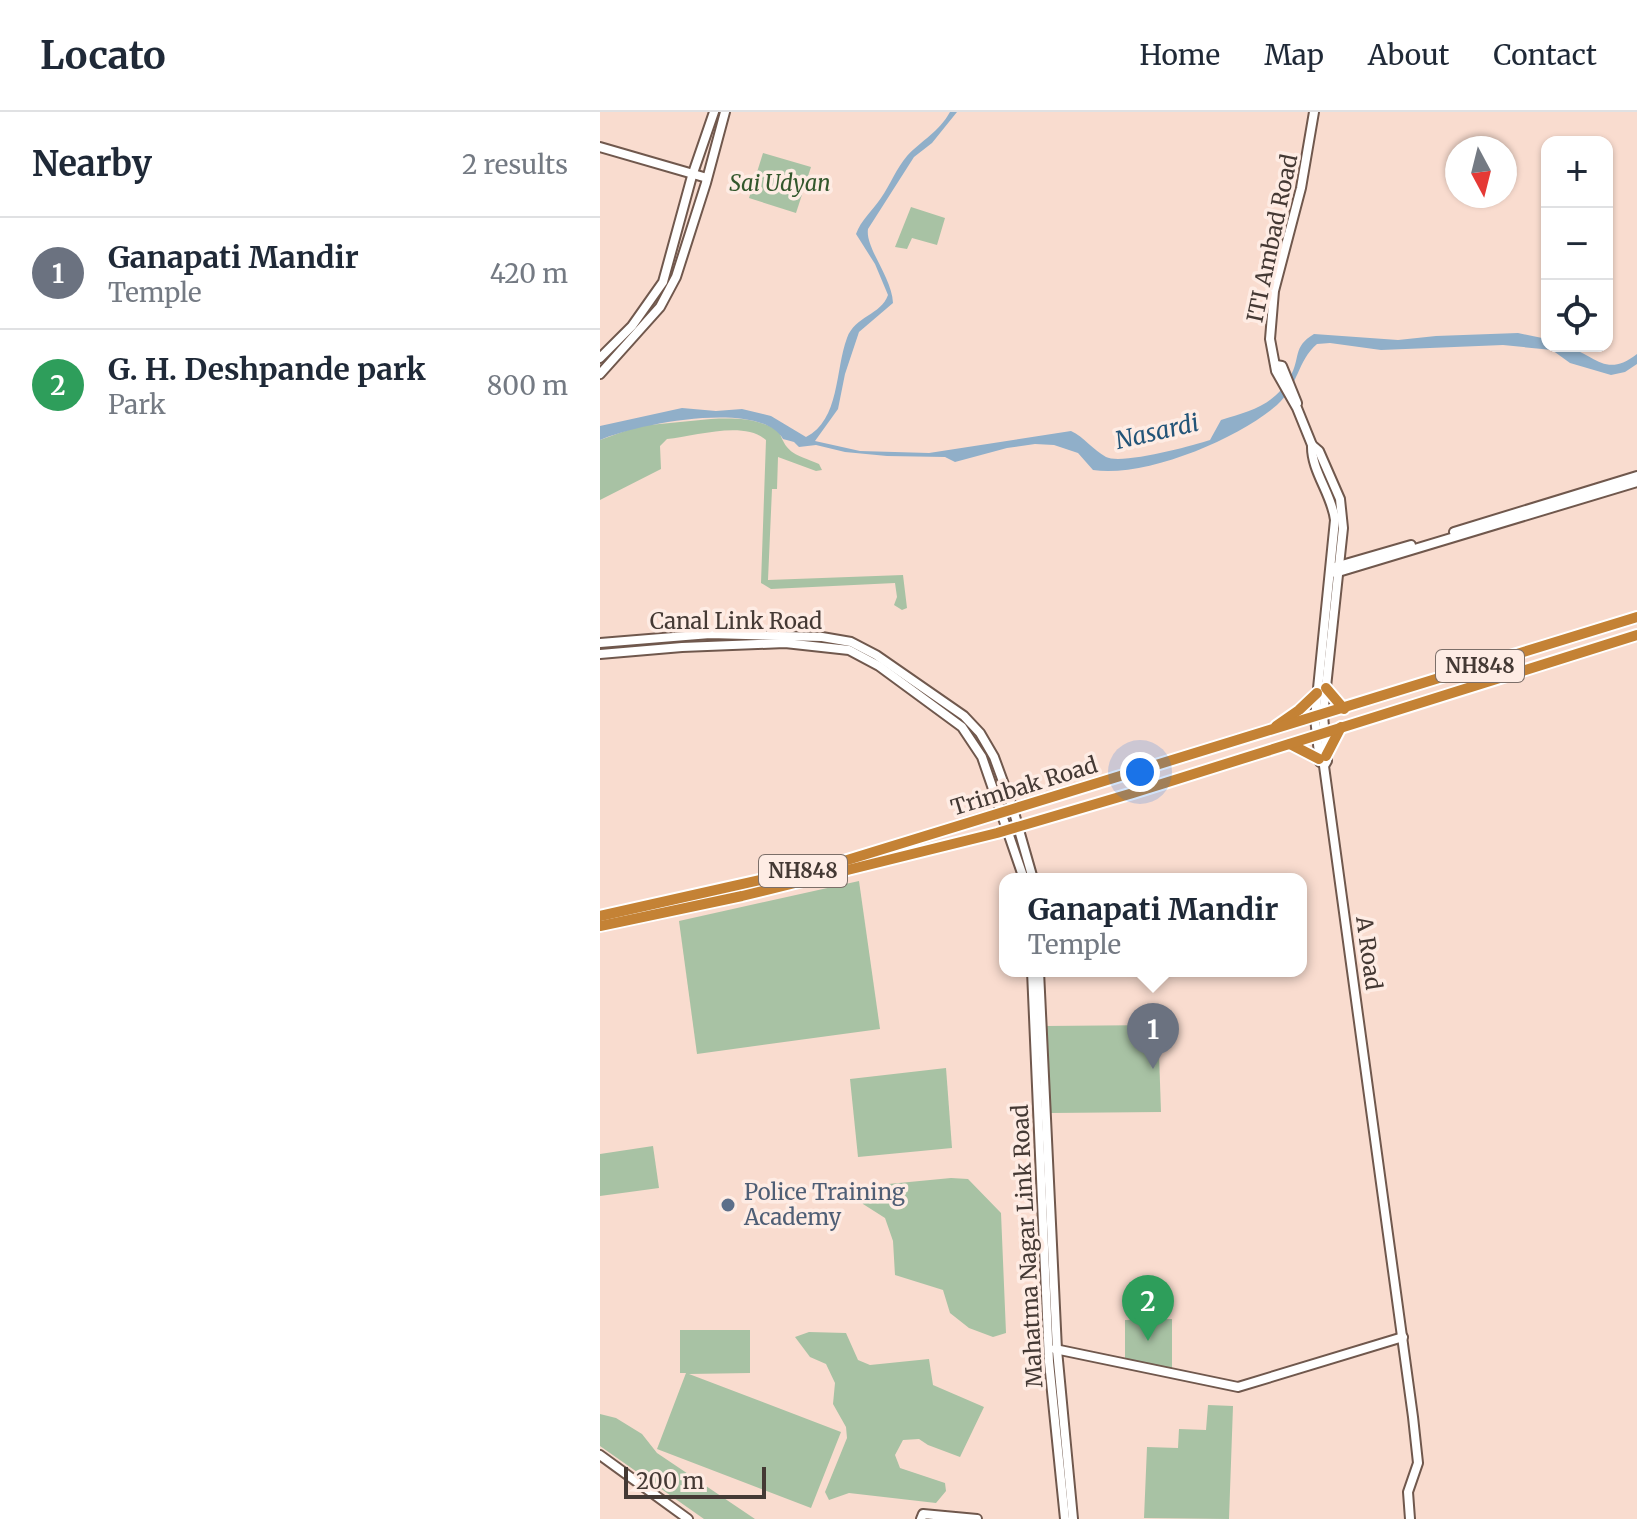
<!DOCTYPE html>
<meta charset="utf-8">
<style>
:root{--surface:#fff;--page:#f6f6f7;--text:#1f2937;--muted:#747a83;--line:#e0e1e3;--accent:#ea580c}
body{margin:0;font-family:Merriweather,serif;background:var(--page);color:var(--text)}
.controls{position:absolute;right:24px;top:24px;display:grid;overflow:hidden;border-radius:16px;box-shadow:0 2px 6px #0004}
.controls button{width:72px;height:72px;display:grid;place-items:center;padding:0;border:0;border-bottom:2px solid var(--line);background:var(--surface);color:var(--text);font:40px sans-serif}
.compass{position:absolute;left:845px;top:24px;width:72px;height:72px;border-radius:50%;background:var(--surface);box-shadow:0 2px 6px #0004;rotate:173deg}
.scale{position:absolute;left:24px;bottom:20px;width:142px;box-sizing:border-box;padding-left:8px;border:4px solid #443934;border-top:0;font-size:22px;line-height:28px;white-space:nowrap;color:#443934;-webkit-text-stroke:6px #feece4;paint-order:stroke}
.you{position:absolute;left:540px;top:660px;width:28px;height:28px;margin:-20px;border:6px solid #fff;border-radius:50%;background:#1a73e8;box-shadow:0 0 0 12px #1a73e833}
.badge{display:grid;place-items:center;width:52px;height:52px;border-radius:50%;background:var(--accent);color:#fff;font-size:26px;font-weight:700}
.pin{position:absolute;translate:-50% -66px;filter:drop-shadow(0 2px 4px #0008)}
.pin::after{content:'';position:absolute;top:42px;width:28px;height:24px;background:inherit;clip-path:polygon(0 0,100% 0,50% 100%)}
.popup{position:absolute;left:399px;top:761px;width:308px;height:104px;box-sizing:border-box;display:grid;place-content:center;border-radius:16px;background:var(--surface);filter:drop-shadow(0 2px 6px #0005);font-size:26px;white-space:nowrap;color:var(--muted)}
.popup b{font-size:30px;color:var(--text)}
.popup::after{content:'';position:absolute;left:50%;top:100%;margin-left:-16px;border:16px solid transparent;border-top-color:var(--surface)}
.list{margin:0;padding:0;list-style:none}
h2{display:flex;justify-content:space-between;align-items:center;height:104px;margin:0;padding:0 32px;font-size:34px}
h2 small{font-size:26px;font-weight:400;color:var(--muted)}
.list li{display:grid;grid-template-columns:52px 1fr auto;gap:24px;align-items:center;box-sizing:border-box;height:112px;padding:0 32px;border-top:2px solid var(--line)}
.list b{display:block;font-size:30px;white-space:nowrap}
.list p{margin:0;font-size:26px;white-space:nowrap;color:var(--muted)}
.list em{font-size:26px;font-style:normal;color:var(--muted)}
.icon{flex:none;width:44px;height:44px;fill:none;stroke:currentColor;stroke-width:2;stroke-linecap:round;stroke-linejoin:round}
.map{position:relative;flex:none;width:1037px;height:1407px;overflow:hidden}
header{display:flex;align-items:center;gap:48px;box-sizing:border-box;height:112px;padding:0 40px;background:var(--surface);border-bottom:2px solid var(--line)}
header strong{font-size:38px}
nav{display:flex;gap:44px;margin-inline-start:auto;font-size:28px}
main{display:flex}
aside{flex:1;background:var(--surface)}
.map>svg:first-child{display:block}
</style>
<header>
<strong>Locato</strong>
<nav><a>Home</a><a>Map</a><a>About</a><a>Contact</a></nav>
</header>
<main>
<aside>
<h2>Nearby<small>2 results</small></h2>
<ul class="list">
<li><span class="badge" style="background:#6b7280">1</span><div><b>Ganapati Mandir</b><p>Temple</p></div><em>420 m</em></li>
<li><span class="badge" style="background:#2e9e5b">2</span><div><b>G. H. Deshpande park</b><p>Park</p></div><em>800 m</em></li>
</ul>
</aside>
<div class="map">
<svg width="1037" height="1407" viewBox="0 0 1037 1407">
<rect width="100%" height="100%" fill="#f9dccf"/>
<g fill="#a8c2a4">
<path d="M163 41 211 55 196 101 149 86Z"/>
<path d="M311 95 345 106 337 133 312 126 307 137 295 135Z"/>
<path d="M111 307C136 306 157 306 179 319 187 343 196 342 219 352L222 358 216 359 178 345 177 377H172L168 468 303 463 307 496 302 498 294 493 297 485 295 471 171 477 161 471 166 328C143 308 94 325 67 327L60 334 61 357 0 388V328L39 314Z"/>
<path d="M259 769 280 917 97 942 79 809Z"/>
<path d="M558 913 561 1000 451 1001 446 914Z"/>
<path d="M346 956 352 1036 258 1045 250 967Z"/>
<path d="M53 1034 59 1076 0 1084V1042Z"/>
<path d="M351 1066 368 1067 401 1101 406 1221 393 1225 369 1216 350 1201 343 1178 295 1163 293 1129 285 1106 263 1092 257 1075Z"/>
<path d="M572 1207V1260L525 1250V1208Z"/>
<path d="M80 1218H150V1261L89 1262 241 1320 211 1396 57 1337 86 1261H80Z"/>
<path d="M209 1220 246 1221 258 1248 270 1253 329 1247 333 1273 384 1295 360 1345 328 1333 319 1327 303 1328 295 1343 300 1356 345 1371 346 1379 336 1391 249 1381 229 1388 225 1380 247 1326 246 1315 233 1292 235 1271 226 1252 210 1245 195 1225Z"/>
<path d="M608 1293 633 1294 629 1407 544 1406 547 1335 578 1336 579 1317 606 1318Z"/>
<path d="M0 1302 16 1306 42 1322 57 1341 155 1407H104L0 1334Z"/>
</g>
<path fill="#90afc9" d="M350 0H357L332 31 314 45 268 117C265 136 292 165 293 191L259 220 245 262 238 297 215 329 260 339 329 341 471 319C484 325 493 338 506 345 521 353 592 334 610 328L621 308C649 299 674 294 690 265 701 246 692 235 714 222L798 228 836 224 918 221 947 227V234C953 234 960 233 966 235 996 242 1005 267 1037 242V252L1025 260 1011 263 970 251 952 238 903 233 781 238 730 231 717 232C697 249 699 273 677 293 638 327 545 366 493 358L478 341 454 333 435 332 407 336 355 350 345 345 287 344 245 340 216 333 199 335 194 330 183 327C160 287 36 312 0 328V314L82 296 116 299 142 297 171 304 206 325C240 308 235 258 247 226 255 204 281 203 288 183L275 152 256 122C261 108 272 99 281 86 290 73 296 57 307 44 322 28 339 20 350 0Z"/>
<g fill="none" stroke-linecap="round" stroke-linejoin="round">
<g stroke="#70584d" stroke-width="12">
<g id="secondary">
<path d="M714 0 701 76 674 179 670 227 676 259 697 296 712 333 719 339 740 387 743 416 723 603 727 649 724 654 813 1305 818 1351 808 1380 810 1407"/>
<path d="M0 35 107 66"/>
<path d="M0 246 32 214 63 170 92 64 114 0"/>
<path d="M676 253 682 254 697 291"/>
<path d="M0 262 60 195 76 165 106 71 125 0"/>
<path d="M712 333C711 359 732 382 735 408L715 606 720 650"/>
<path d="M854 420 1037 364"/>
<path d="M735 455 811 433"/>
<path d="M735 461 1037 370"/>
<path d="M0 531 110 522 222 525 251 530 276 543 364 604 380 621 394 645 413 697 433 767"/>
<path d="M0 542 82 535 185 531 249 538 279 554 362 615 382 645 424 767"/>
<path d="M432 859 449 1250 465 1407"/>
<path d="M439 859 457 1238 473 1407"/>
<path d="M455 1237 638 1275 803 1225"/>
<path d="M0 1343 88 1407"/>
<path d="M321 1407 323 1402 377 1407"/>
</g>
</g>
<g stroke="#fff" stroke-width="14">
<g id="highway">
<path d="M726 576 744 597"/>
<path d="M676 614 699 598 717 581"/>
<path d="M690 632 719 647"/>
<path d="M726 644 741 615"/>
<path d="M0 804 244 749 1037 505"/>
<path d="M0 814 142 784 397 721 533 681 1037 523"/>
</g>
</g>
<use href="#secondary" stroke="#fff" stroke-width="8"/>
<use href="#highway" stroke="#c48235" stroke-width="10"/>
</g>
<circle fill="#5c6f8a" stroke="#feece4" stroke-width="3" cx="128" cy="1093" r="8"/>
<g text-anchor="middle" stroke-width="7" stroke-linejoin="round" paint-order="stroke">
<g fill="#feece4" stroke="#7c6f69" stroke-width="2">
<rect x="836" y="538" width="88" height="32" rx="6"/>
<rect x="159" y="743" width="88" height="32" rx="6"/>
</g>
<g font-size="20" font-weight="bold" fill="#443934">
<text x="880" y="561">NH848</text>
<text x="203" y="766">NH848</text>
</g>
<g font-size="22" font-style="italic" fill="#32572c" stroke="#feece4">
<text x="180" y="79">Sai Udyan</text>
</g>
<g font-size="22" fill="#443934" stroke="#feece4">
<text transform="translate(672 126) rotate(-78)" y="8">ITI Ambad Road</text>
<text x="136" y="517">Canal Link Road</text>
<text transform="translate(424 674) rotate(-17)" y="8">Trimbak Road</text>
<text transform="translate(769 841) rotate(82)" y="8">A Road</text>
<text transform="translate(427 1134) rotate(-93)" y="8">Mahatma Nagar Link Road</text>
</g>
<g font-size="22" fill="#4e5e75" stroke="#feece4" text-anchor="start">
<text x="144" y="1088">Police Training<tspan x="144" dy="25">Academy</tspan></text>
</g>
<g font-size="24" font-style="italic" fill="#225478" stroke="#feece4">
<text transform="translate(557 320) rotate(-13)" y="8">Nasardi</text>
</g>
</g>
</svg>
<div class="controls">
<button>+</button>
<button>−</button>
<button><svg class="icon" aria-label="locate" viewBox="0 0 24 24"><circle cx="12" cy="12" r="6"/><path d="M12 2v4M12 18v4M2 12h4M18 12h4"/></svg></button>
</div>
<svg class="compass" viewBox="-18 -18 36 36"><path d="M0-13l5 13h-10z" fill="#e53935"/><path d="M0 13l5-13h-10z" fill="#747a83"/></svg>
<div class="scale">200 m</div>
<div class="you"></div>
<div class="pin badge" style="left:553px;top:957px;background:#6b7280">1</div>
<div class="popup"><b>Ganapati Mandir</b>Temple</div>
<div class="pin badge" style="left:548px;top:1229px;background:#2e9e5b">2</div>
</div>
</main>
